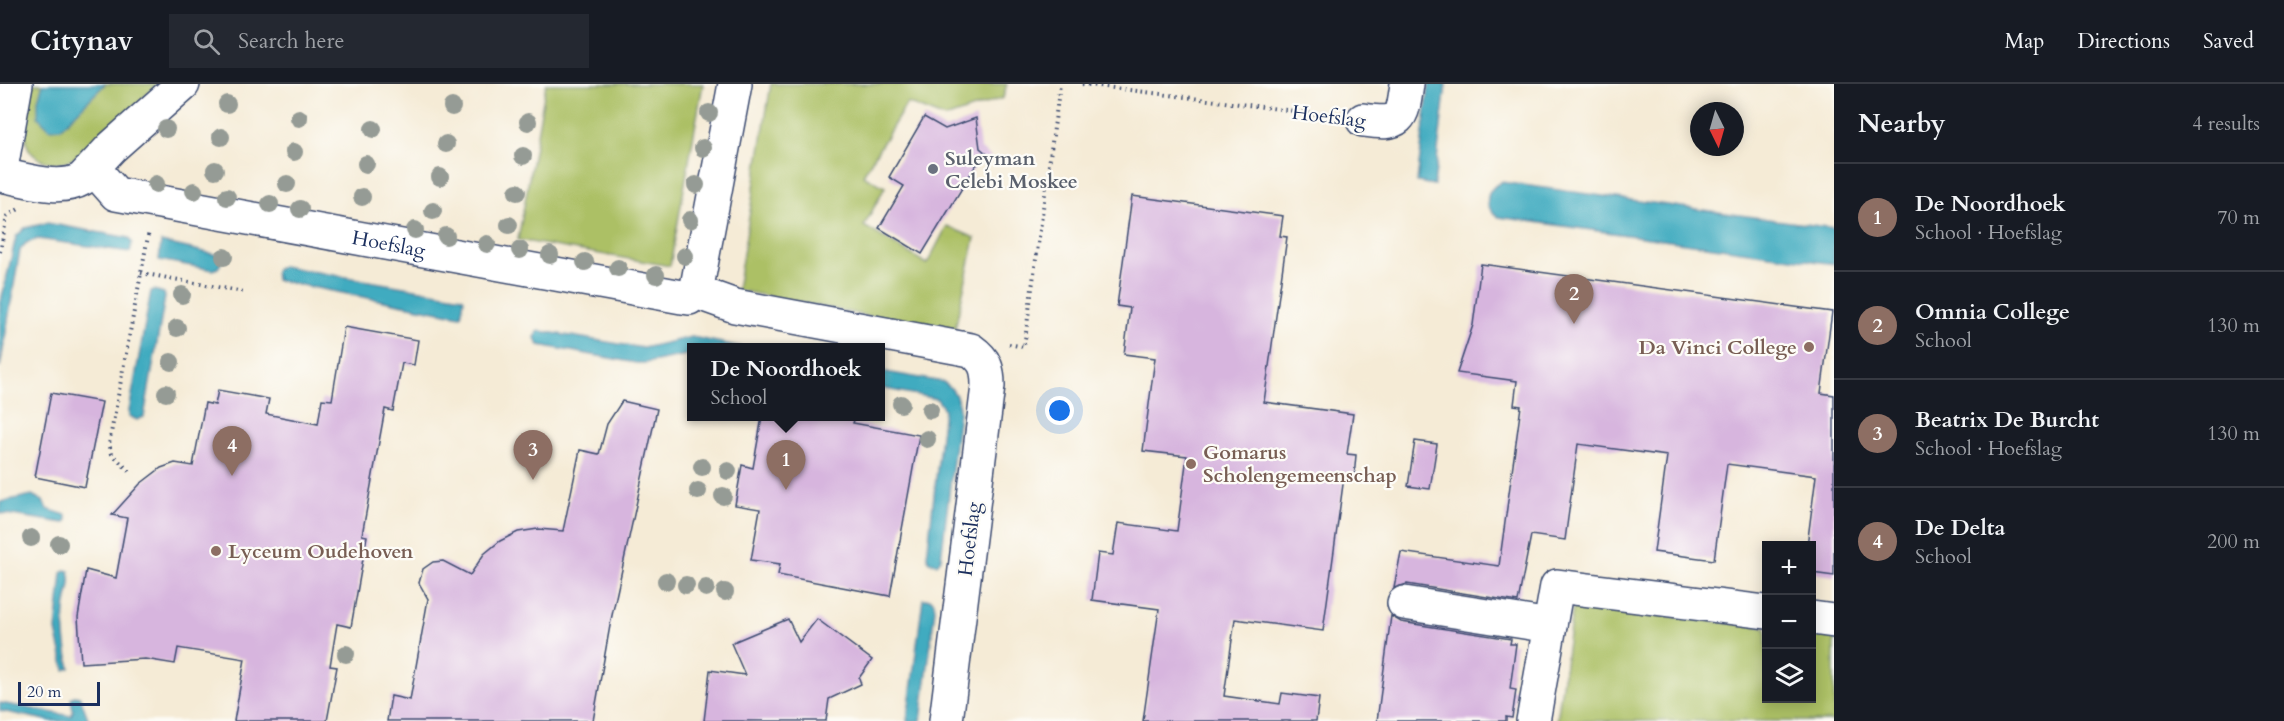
<!DOCTYPE html>
<meta charset="utf-8">
<style>
:root{--surface:#171b24;--page:#242831;--text:#f1f3f6;--muted:#9ea1a6;--line:#363941;--accent:#1a73e8}
body{margin:0;font-family:Cardo,serif;background:var(--page);color:var(--text)}
.controls{position:absolute;right:18px;bottom:18px;display:grid;overflow:hidden;border-radius:0px;box-shadow:0 3px 15px #0003}
.controls button{width:54px;height:54px;display:grid;place-items:center;padding:0;border:0;border-bottom:2px solid var(--line);background:var(--surface);color:var(--text);font:30px sans-serif}
.compass{position:absolute;left:1690px;top:18px;width:54px;height:54px;border-radius:50%;background:var(--surface);box-shadow:0 3px 15px #0003;rotate:175deg}
.scale{position:absolute;left:18px;bottom:15px;width:82px;box-sizing:border-box;padding-left:6px;border:3px solid #1b2f5e;border-top:0;font-size:16px;line-height:21px;white-space:nowrap;color:#1b2f5e;-webkit-text-stroke:4px #fdfcf7;paint-order:stroke}
.you{position:absolute;left:1060px;top:327px;width:21px;height:21px;margin:-15px;border:4px solid #fff;border-radius:50%;background:#1a73e8;box-shadow:0 0 0 9px #1a73e833}
.badge{display:grid;place-items:center;width:39px;height:39px;border-radius:50%;background:var(--accent);color:#fff;font-size:20px;font-weight:700}
.pin{position:absolute;translate:-50% -50px;filter:drop-shadow(0 2px 3px #0008)}
.pin::after{content:'';position:absolute;top:32px;width:21px;height:18px;background:inherit;clip-path:polygon(0 0,100% 0,50% 100%)}
.popup{position:absolute;left:687px;top:259px;width:198px;height:78px;box-sizing:border-box;display:grid;place-content:center;border-radius:0px;background:var(--surface);filter:drop-shadow(0 2px 4px #0005);font-size:20px;white-space:nowrap;color:var(--muted)}
.popup b{font-size:22px;color:var(--text)}
.popup::after{content:'';position:absolute;left:50%;top:100%;margin-left:-12px;border:12px solid transparent;border-top-color:var(--surface)}
.list{margin:0;padding:0;list-style:none}
h2{display:flex;justify-content:space-between;align-items:center;height:78px;margin:0;padding:0 24px;font-size:26px}
h2 small{font-size:20px;font-weight:400;color:var(--muted)}
.list li{display:grid;grid-template-columns:39px 1fr auto;gap:18px;align-items:center;box-sizing:border-box;height:108px;padding:0 24px;border-top:2px solid var(--line)}
.list b{display:block;font-size:22px;white-space:nowrap}
.list p{margin:0;font-size:20px;white-space:nowrap;color:var(--muted)}
.list em{font-size:20px;font-style:normal;color:var(--muted)}
.icon{flex:none;width:33px;height:33px;fill:none;stroke:currentColor;stroke-width:2;stroke-linecap:round;stroke-linejoin:round}
.map{position:relative;flex:none;width:1834px;height:637px;overflow:hidden}
header{display:flex;align-items:center;gap:36px;box-sizing:border-box;height:84px;padding:0 30px;background:var(--surface);border-bottom:2px solid var(--line)}
header strong{font-size:28px}
nav{display:flex;gap:33px;margin-inline-start:auto;font-size:21px}
.search{width:420px;height:54px;background:var(--page);display:flex;align-items:center;gap:15px;box-sizing:border-box;padding:0 21px;border-radius:0px;color:var(--muted);font-size:22px}
main{display:flex}
aside{flex:1;background:var(--surface)}
.map>svg:first-child{display:block}
</style>
<header>
<strong>Citynav</strong>
<div class="search"><svg class="icon" aria-label="search" viewBox="0 0 24 24"><circle cx="10" cy="10" r="6"/><path d="M15 15l6 6"/></svg>Search here</div>
<nav><a>Map</a><a>Directions</a><a>Saved</a></nav>
</header>
<main>
<div class="map">
<svg width="1834" height="637" viewBox="0 0 1834 637">
<rect width="100%" height="100%" fill="#fdfcf7"/>
<filter id="ink" filterUnits="userSpaceOnUse"><feTurbulence type="fractalNoise" baseFrequency=".0167" numOctaves="2"/><feDisplacementMap in="SourceGraphic" scale="12" xChannelSelector="R" yChannelSelector="G"/><feConvolveMatrix kernelMatrix="1 2 1 2 8 2 1 2 1" color-interpolation-filters="sRGB"/></filter>
<filter id="wash" filterUnits="userSpaceOnUse"><feTurbulence type="fractalNoise" baseFrequency=".008" numOctaves="4" result="noise"/><feDisplacementMap in="SourceGraphic" scale="24" xChannelSelector="R" yChannelSelector="G"/><feGaussianBlur stdDeviation="1.35" result="paint"/><feColorMatrix in="noise" values="0 0 0 0 0 0 0 0 0 0 0 0 0 0 0 0 0 1.4 0 .05"/><feComposite in="paint" operator="in"/></filter>
<g filter="url(#wash)">
<rect width="100%" height="100%" fill="#f5ebd6"/>
<g fill="#acc065" stroke="#647862" stroke-width="1.5">
<path d="M33 0H43L38 16 61 44 105 0H158L124 32 105 56 99 51C83 68 69 86 44 77 36 74 30 69 27 61 22 46 31 16 33 0Z"/>
<path d="M546 0H703L670 182 518 156Z"/>
<path d="M771 0H1007L1003 14 945 34 907 19 863 91 885 103 864 142 927 180 947 142 975 154 954 249 737 206Z"/>
<path d="M1573 522 1766 543V614H1812V548L1834 550V637H1557Z"/>
</g>
<g fill="#41abc0" stroke="#2e6d8f" stroke-width="1.5">
<path d="M43 0H105L61 44 50 45 38 33V16Z"/>
<path d="M1429 0H1446L1434 101 1417 98Z"/>
<path d="M1501 98 1834 144V180L1499 133C1483 123 1484 107 1501 98Z"/>
<path d="M47 139 129 154 132 159 130 168 38 155 26 159 20 166 0 283V221L16 153 25 144Z"/>
<path d="M161 158 217 171 221 179 218 184 213 186 159 176Z"/>
<path d="M282 182 462 213 464 215 461 232 276 196 275 186Z"/>
<path d="M154 206 164 209 165 213 144 333 137 336 129 332V327L151 207Z"/>
<path d="M541 247 643 264 692 253 742 263 692 264 691 270 645 279H636L539 261 535 254 537 248Z"/>
<path d="M880 287 943 298C955 305 959 315 959 328L941 475 937 480 930 478 927 472 944 325 937 315 881 304Z"/>
<path d="M32 411 43 417 47 425 66 431 67 436 64 439 0 429V418Z"/>
<path d="M65 486 69 487C73 499 66 513 65 526 63 545 66 565 70 584L65 586 56 546 62 489Z"/>
<path d="M923 515H931L934 518 935 525 921 637H907Z"/>
<path d="M74 612 80 613 89 637H51L0 627V619L71 632 73 627 71 615Z"/>
</g>
<g id="blocks">
<g fill="#d7b5de">
<path d="M924 33 945 45 976 34 980 64 991 73 976 81 922 170 879 144 904 102 889 93Z"/>
<path d="M1132 112 1283 132 1280 152 1287 153 1264 318 1353 330 1347 370 1356 371 1354 394 1344 393 1323 547 1235 535 1224 612 1280 620 1282 609 1319 614 1316 637H1143L1159 525 1092 516 1098 469 1113 471 1118 439 1177 447 1187 372 1143 367 1155 274 1124 270 1130 224 1117 222Z"/>
<path d="M1481 180 1832 228 1821 309 1834 311V492L1812 489V462H1807L1816 392 1727 380 1714 476 1654 468 1667 372 1578 360 1565 456 1531 451 1518 518 1407 500 1394 504 1401 468 1499 482 1521 322 1514 321 1517 297 1457 289 1473 241Z"/>
<path d="M344 243 418 256 414 281 402 279 393 327 385 325 362 451 367 452 351 543 337 540 330 582 337 583 327 637H234L245 575 178 564 175 580 145 575 81 579 78 533 86 486 116 494 127 434 112 431 140 400 161 384 175 379 193 382 205 319 215 321 218 306 269 315 266 330 318 340 322 315 332 316Z"/>
<path d="M51 309 102 318 85 403 35 393Z"/>
<path d="M622 317 657 325 611 536 593 637H387L391 612 410 616 428 515 419 499 423 485 433 478 443 477 470 491 484 470 500 457 518 448 538 445 563 447 580 366 599 370 607 340Z"/>
<path d="M762 333H855L853 339 919 351 890 512 778 491 780 480 751 476 760 425 735 421 742 381 753 384Z"/>
<path d="M1415 357 1437 360 1430 405 1408 402Z"/>
<path d="M1391 532 1401 538 1511 555 1510 560H1516L1510 605 1516 606 1512 634 1506 633V637H1377Z"/>
<path d="M788 535 799 558 817 535 872 576 859 594 861 600 829 615 826 637H704L710 586 745 591 731 559Z"/>
</g>
</g>
</g>
<g filter="url(#ink)">
<use href="#blocks" fill-opacity="0" stroke="#3c4b70" stroke-width="1.5"/>
<g fill="none" stroke-linecap="round" stroke-linejoin="round">
<g stroke="#3c4b70" stroke-width="36">
<g id="minor">
<path d="M1363 36C1401 41 1402 37 1407 0"/>
<path id="s1" d="M93 84 116 110 682 213 689 214 696 208 735 222 971 266C985 276 988 284 988 302L946 637"/>
<path d="M0 90 16 0"/>
<path d="M0 91C25 95 59 108 82 95L112 63 183 0"/>
<path d="M696 208 735 0"/>
<path d="M1404 519 1550 542"/>
<path d="M1812 534 1834 537"/>
<path d="M1533 637 1557 502 1766 528"/>
</g>
</g>
<g stroke="#3c4b70" stroke-width="4" stroke-dasharray="1.5 4.5" stroke-linecap="butt">
<path d="M1082 0 1334 32"/>
<path d="M0 168 7 132 19 125"/>
<path d="M141 189 244 208"/>
<path d="M1009 260 1024 263 1060 0"/>
<path d="M129 387 112 370 109 360 149 147"/>
</g>
<use href="#minor" stroke="#fff" stroke-width="33"/>
</g>
<g fill="#959b95">
<circle cx="227" cy="20" r="9"/>
<circle cx="452" cy="23" r="9"/>
<circle cx="709" cy="29" r="9"/>
<circle cx="299" cy="34" r="9"/>
<circle cx="528" cy="38" r="9"/>
<circle cx="166" cy="45" r="9"/>
<circle cx="373" cy="45" r="9"/>
<circle cx="221" cy="53" r="9"/>
<circle cx="446" cy="60" r="9"/>
<circle cx="703" cy="64" r="9"/>
<circle cx="294" cy="68" r="9"/>
<circle cx="523" cy="72" r="9"/>
<circle cx="366" cy="80" r="9"/>
<circle cx="215" cy="86" r="9"/>
<circle cx="440" cy="93" r="9"/>
<circle cx="156" cy="100" r="9"/>
<circle cx="287" cy="100" r="9"/>
<circle cx="696" cy="101" r="9"/>
<circle cx="194" cy="107" r="9"/>
<circle cx="517" cy="108" r="9"/>
<circle cx="227" cy="113" r="9"/>
<circle cx="362" cy="113" r="9"/>
<circle cx="270" cy="120" r="9"/>
<circle cx="300" cy="125" r="9"/>
<circle cx="433" cy="127" r="9"/>
<circle cx="690" cy="136" r="9"/>
<circle cx="509" cy="141" r="9"/>
<circle cx="415" cy="146" r="9"/>
<circle cx="446" cy="152" r="9"/>
<circle cx="487" cy="160" r="9"/>
<circle cx="520" cy="166" r="9"/>
<circle cx="550" cy="171" r="9"/>
<circle cx="685" cy="172" r="9"/>
<circle cx="224" cy="173" r="9"/>
<circle cx="585" cy="178" r="9"/>
<circle cx="618" cy="184" r="9"/>
<circle cx="656" cy="191" r="9"/>
<circle cx="182" cy="211" r="9"/>
<circle cx="177" cy="244" r="9"/>
<circle cx="171" cy="278" r="9"/>
<circle cx="166" cy="309" r="9"/>
<circle cx="901" cy="320" r="9"/>
<circle cx="930" cy="326" r="9"/>
<circle cx="927" cy="355" r="9"/>
<circle cx="702" cy="383" r="9"/>
<circle cx="728" cy="387" r="9"/>
<circle cx="698" cy="407" r="9"/>
<circle cx="723" cy="412" r="9"/>
<circle cx="31" cy="454" r="9"/>
<circle cx="59" cy="460" r="9"/>
<circle cx="666" cy="497" r="9"/>
<circle cx="686" cy="501" r="9"/>
<circle cx="706" cy="504" r="9"/>
<circle cx="725" cy="508" r="9"/>
<circle cx="346" cy="570" r="9"/>
</g>
</g>
<circle fill="#6b7280" stroke="#fdfcf7" stroke-width="2" cx="933" cy="85" r="6"/>
<g fill="#8d6e63" stroke="#fdfcf7" stroke-width="2">
<circle cx="1809" cy="263" r="6"/>
<circle cx="1191" cy="380" r="6"/>
<circle cx="216" cy="467" r="6"/>
</g>
<g text-anchor="middle" stroke-width="4.5" stroke-linejoin="round" paint-order="stroke">
<g font-size="20" fill="#1b2f5e" stroke="#fdfcf7">
<text transform="translate(1329 32) rotate(7)" y="7">Hoefslag</text>
<text dy="7" stroke="none"><textPath href="#s1" startOffset="312">Hoefslag</textPath></text>
<text transform="translate(969 455) rotate(-83)" y="7">Hoefslag</text>
</g>
<g font-size="20" font-weight="bold" fill="#5b616d" stroke="#fdfcf7" text-anchor="start">
<text x="945" y="81">Suleyman<tspan x="945" dy="23">Celebi Moskee</tspan></text>
</g>
<g font-size="20" font-weight="bold" fill="#785e54" stroke="#fdfcf7" text-anchor="start">
<text x="1797" y="270" text-anchor="end">Da Vinci College</text>
<text x="1203" y="375">Gomarus<tspan x="1203" dy="23">Scholengemeenschap</tspan></text>
<text x="228" y="474">Lyceum Oudehoven</text>
</g>
</g>
</svg>
<div class="controls">
<button>+</button>
<button>−</button>
<button><svg class="icon" aria-label="layers" viewBox="0 0 24 24"><path d="M12 4l9 5-9 5-9-5zM3 14l9 5 9-5"/></svg></button>
</div>
<svg class="compass" viewBox="-18 -18 36 36"><path d="M0-13l5 13h-10z" fill="#e53935"/><path d="M0 13l5-13h-10z" fill="#9ea1a6"/></svg>
<div class="scale">20 m</div>
<div class="you"></div>
<div class="pin badge" style="left:786px;top:406px;background:#8d6e63">1</div>
<div class="popup"><b>De Noordhoek</b>School</div>
<div class="pin badge" style="left:1574px;top:240px;background:#8d6e63">2</div>
<div class="pin badge" style="left:533px;top:396px;background:#8d6e63">3</div>
<div class="pin badge" style="left:232px;top:392px;background:#8d6e63">4</div>
</div>
<aside>
<h2>Nearby<small>4 results</small></h2>
<ul class="list">
<li><span class="badge" style="background:#8d6e63">1</span><div><b>De Noordhoek</b><p>School · Hoefslag</p></div><em>70 m</em></li>
<li><span class="badge" style="background:#8d6e63">2</span><div><b>Omnia College</b><p>School</p></div><em>130 m</em></li>
<li><span class="badge" style="background:#8d6e63">3</span><div><b>Beatrix De Burcht</b><p>School · Hoefslag</p></div><em>130 m</em></li>
<li><span class="badge" style="background:#8d6e63">4</span><div><b>De Delta</b><p>School</p></div><em>200 m</em></li>
</ul>
</aside>
</main>
